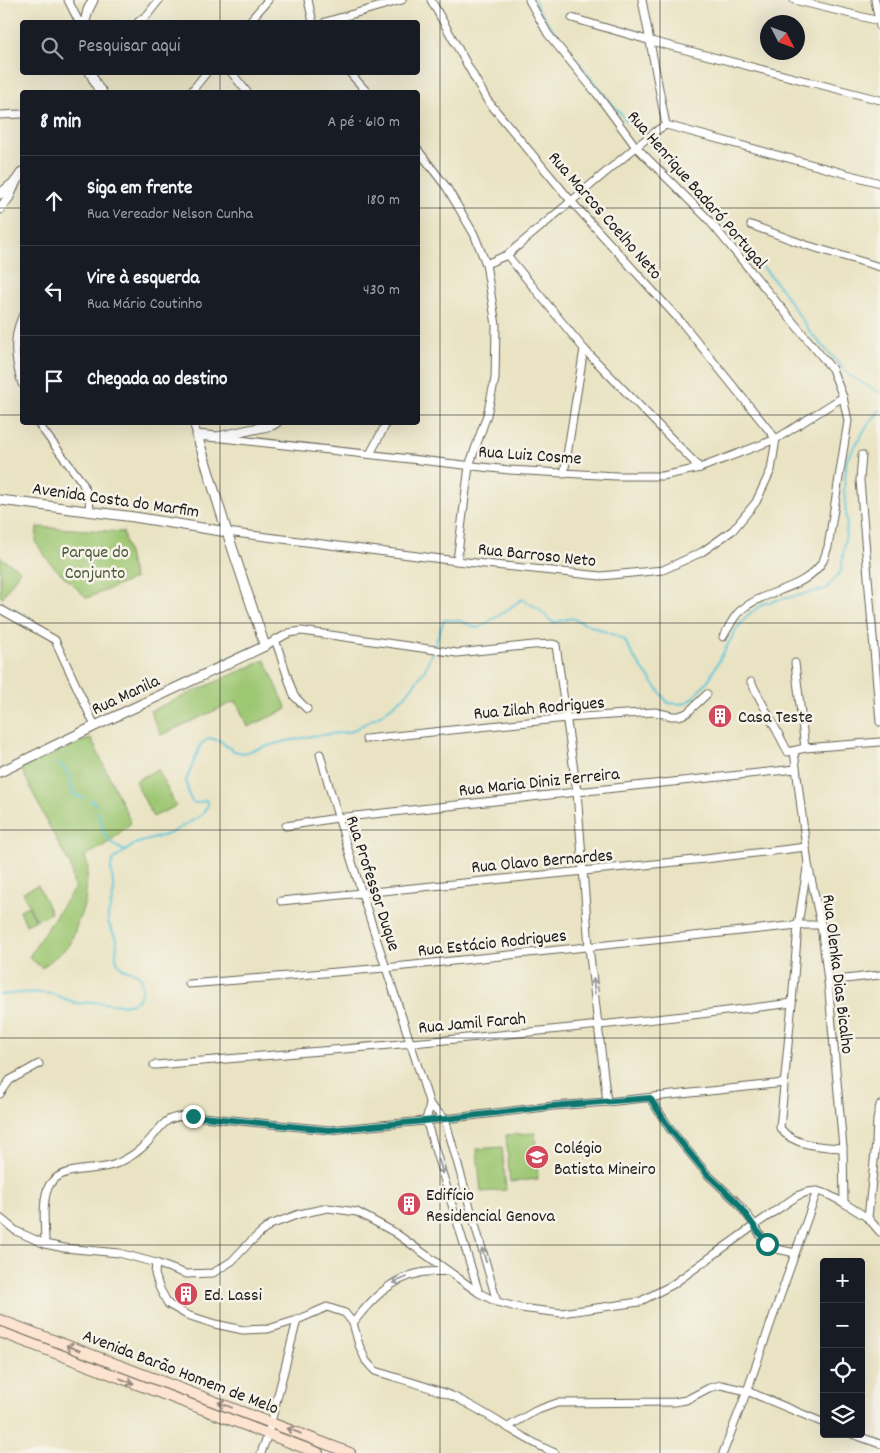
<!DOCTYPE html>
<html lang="pt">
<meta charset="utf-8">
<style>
:root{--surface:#171b24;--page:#242831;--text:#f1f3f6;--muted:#9ea1a6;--line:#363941}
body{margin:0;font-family:Dekko,sans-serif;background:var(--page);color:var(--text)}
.controls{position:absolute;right:15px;bottom:15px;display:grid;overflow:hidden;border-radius:5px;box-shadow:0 5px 20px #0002}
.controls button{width:45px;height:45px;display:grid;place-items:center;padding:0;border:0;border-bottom:1px solid var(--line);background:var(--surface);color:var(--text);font:25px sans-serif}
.compass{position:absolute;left:760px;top:15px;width:45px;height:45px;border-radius:50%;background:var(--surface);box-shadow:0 5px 20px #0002;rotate:132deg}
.stop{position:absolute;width:15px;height:15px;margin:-11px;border:4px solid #0f766e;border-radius:50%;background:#fff}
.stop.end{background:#0f766e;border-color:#fff;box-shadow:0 1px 5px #0008}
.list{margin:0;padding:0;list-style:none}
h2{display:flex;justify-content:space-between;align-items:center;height:65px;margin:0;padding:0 20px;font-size:21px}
h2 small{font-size:16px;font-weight:400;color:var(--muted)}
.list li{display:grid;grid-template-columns:32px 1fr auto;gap:15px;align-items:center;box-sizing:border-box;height:90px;padding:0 20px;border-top:1px solid var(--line)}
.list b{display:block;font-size:19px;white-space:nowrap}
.list p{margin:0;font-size:16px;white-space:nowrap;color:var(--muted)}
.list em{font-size:16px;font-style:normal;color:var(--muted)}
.icon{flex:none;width:28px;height:28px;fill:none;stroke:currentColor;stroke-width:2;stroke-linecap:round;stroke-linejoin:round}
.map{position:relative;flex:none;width:880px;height:1453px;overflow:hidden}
.search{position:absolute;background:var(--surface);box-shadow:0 5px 20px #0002;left:20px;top:20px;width:400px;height:55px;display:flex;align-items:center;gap:12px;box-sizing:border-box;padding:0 18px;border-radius:5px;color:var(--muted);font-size:19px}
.panel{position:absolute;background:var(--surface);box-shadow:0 5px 20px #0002;left:20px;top:90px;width:400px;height:335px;border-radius:5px}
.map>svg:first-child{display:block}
</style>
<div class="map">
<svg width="880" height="1453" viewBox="0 0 880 1453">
<rect width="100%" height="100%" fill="#f7f3e8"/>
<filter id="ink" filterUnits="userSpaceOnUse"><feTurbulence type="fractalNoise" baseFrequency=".02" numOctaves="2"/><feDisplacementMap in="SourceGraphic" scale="10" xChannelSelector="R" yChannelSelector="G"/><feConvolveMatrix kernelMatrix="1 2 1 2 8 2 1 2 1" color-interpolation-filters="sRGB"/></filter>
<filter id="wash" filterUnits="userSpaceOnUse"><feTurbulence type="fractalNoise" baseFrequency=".0096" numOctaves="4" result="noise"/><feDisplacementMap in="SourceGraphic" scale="20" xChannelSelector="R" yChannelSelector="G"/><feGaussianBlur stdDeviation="1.12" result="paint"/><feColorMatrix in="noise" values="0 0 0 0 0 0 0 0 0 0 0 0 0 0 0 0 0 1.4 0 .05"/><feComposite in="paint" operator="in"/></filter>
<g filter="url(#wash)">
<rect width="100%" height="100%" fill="#e9e3c3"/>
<g fill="#9ec773" stroke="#5d7248">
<path d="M37 527 123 532 134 579 87 598 52 565 36 543Z"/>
<path d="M0 557 20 570 2 598 0 596Z"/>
<path d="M265 660 287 709 248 727 236 701 161 735 150 711Z"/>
<path d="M91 738 131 823 108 843 85 856 88 867 85 902 70 945 42 968 29 957 47 928 74 889 71 867 47 822 21 768Z"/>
<path d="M158 769 176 806 153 817 135 781Z"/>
<path d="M38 885 51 913 36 920 23 892Z"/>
<path d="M28 906 35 921 26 925 20 910Z"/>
<path d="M535 1133 538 1179 510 1182 506 1135Z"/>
<path d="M502 1147 506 1190 481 1192 477 1149Z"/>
</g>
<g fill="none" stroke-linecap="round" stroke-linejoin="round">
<g stroke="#5dc6da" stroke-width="2">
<path d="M535 0 537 8C571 53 604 98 644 139"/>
<path d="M647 142 734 232 782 290 810 332 850 376 880 393"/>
<path d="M59 764C62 767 66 770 68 774 74 785 67 794 83 798"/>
<path d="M90 800 94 802 95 805"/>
<path d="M98 812C105 833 102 840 125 851"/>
<path d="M0 995C16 994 35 990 51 994 60 996 68 1001 77 1003 82 1004 87 1002 92 1002 113 1003 149 1015 141 978L136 973 122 968 117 961 116 956 117 941 108 922V915L110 909 114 891 111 868 113 860 135 844 171 833 202 815 208 805 206 800 198 803H193L189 796 186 781 201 744 209 738 221 741 226 746 234 751 243 753 278 743 312 736 350 732 382 714 405 696 425 670 444 620H457L478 628 503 613 522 599 539 609 553 623 571 618 624 639 635 659 668 703 683 704 691 700 709 679 737 628 750 613 765 603 826 589 841 571 847 525 844 490 847 459 867 426 880 410"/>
</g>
</g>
</g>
<g filter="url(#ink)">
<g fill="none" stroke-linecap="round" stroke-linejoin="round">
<g stroke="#646256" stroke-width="9">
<g id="minor">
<path d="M68 0 79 22"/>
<path d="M308 0 313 22"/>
<path d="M529 0 548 34 597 94 636 147 707 218 832 369 843 397 848 421 828 547C826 551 825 557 823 561 804 591 765 589 740 611 733 617 728 629 723 637"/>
<path d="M642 0 666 125"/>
<path d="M794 0 879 21"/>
<path d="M875 0 880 27"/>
<path d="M572 18 651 41 880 100"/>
<path d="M138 22 148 14 159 0"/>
<path d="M249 22 268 0"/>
<path d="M325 22 402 0"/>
<path d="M231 72 247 92"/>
<path d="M349 72 367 92"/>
<path d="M191 92 207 72"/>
<path d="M0 115 22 114"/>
<path d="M666 125 880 183"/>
<path d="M418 150 447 188 474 234 486 264 496 325 495 379 487 415 469 466 457 561"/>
<path d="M751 225 806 245 880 267"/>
<path d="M507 255 584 349 700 468"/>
<path d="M486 264 507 255 636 147 659 129 666 125"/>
<path d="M22 317C12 339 15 361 22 384"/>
<path d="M37 422 82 482 89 497 90 512"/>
<path d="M193 422 197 435"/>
<path d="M222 438 509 470 616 476H662L700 468 776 439 843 397"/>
<path d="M370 454 387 422"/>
<path d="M862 455 860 480 880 722"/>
<path d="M564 474 584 349"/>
<path d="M227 532 457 561 601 576 663 570 702 552 733 530 756 502 771 470 776 439 683 324 571 201 487 100 431 0"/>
<path d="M0 609 55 640 95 726"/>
<path d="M275 639 294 696 307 709"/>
<path d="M265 646 289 633 302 631 457 653 533 645 553 644 556 645 577 792 589 947 607 1102"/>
<path d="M795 663 805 748"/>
<path d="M751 682 788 752 805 748 880 742"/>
<path d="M366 739 567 718 655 712 672 716H679L687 713 707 694"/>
<path d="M794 751 808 864 821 925 828 981 843 1148 844 1203"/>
<path d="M320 754C352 872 394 988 430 1105L445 1119 497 1302"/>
<path d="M286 826 337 818 577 792 796 769"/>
<path d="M807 868 798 925 792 1003 780 1128C793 1146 822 1147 843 1148"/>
<path d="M281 901 705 859 806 847"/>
<path d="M828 981 880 975"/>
<path d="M189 984 385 968 798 925H821"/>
<path d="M154 1065C367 1047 580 1030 792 1003"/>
<path d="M0 1094 10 1080 39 1064"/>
<path d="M650 1098 670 1129 707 1174 736 1201 755 1225 761 1237 767 1243 777 1249 795 1253"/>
<path d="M430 1105 426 1120 479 1293"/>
<path d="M0 1218 16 1231 45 1244 64 1248 119 1253 156 1263 186 1274 213 1273 232 1261 250 1242 270 1225 299 1214 328 1208 357 1212 394 1232 479 1293 497 1302 520 1308 561 1313 639 1302 672 1285 755 1225 797 1196 807 1192 817 1191 827 1194 844 1203 868 1218 880 1232"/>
<path d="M868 1218 876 1143 877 1120 880 1105"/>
<path d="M45 1244C45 1227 41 1198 50 1184 64 1164 99 1173 118 1163 127 1159 139 1151 146 1144 153 1137 159 1127 167 1121 174 1116 184 1116 193 1116L329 1130 445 1119 553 1106 607 1102 784 1083"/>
<path d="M156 1263 155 1274 159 1287 168 1304 187 1315 215 1324 243 1330 268 1329 297 1320 327 1307 345 1313 353 1323 359 1345 366 1361 375 1371C400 1379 428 1386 452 1396 488 1412 519 1438 555 1453"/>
<path d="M353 1323C371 1300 390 1279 420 1273 428 1271 438 1272 447 1271"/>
<path d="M508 1427 535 1411 557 1403 674 1402 686 1400 709 1388 721 1385 747 1391 824 1423"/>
<path d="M852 1434 880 1444"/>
<path d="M261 1453 268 1434 297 1320"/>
<path d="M723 1453 747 1391 817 1191"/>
</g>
</g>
<g stroke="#646256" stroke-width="11">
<g id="tertiary">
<path d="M85 22 88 10 93 0"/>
<path d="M90 72 98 88 102 92"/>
<path d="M0 194 16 181 22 172"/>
<path d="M0 209 9 197 16 181"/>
<path d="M0 500 134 517 227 532"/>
<path d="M0 772 95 726 265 646 227 532 197 435 218 437 272 425 277 422"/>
</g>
</g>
<g stroke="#646256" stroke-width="12">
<g id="secondary">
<path d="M0 1320 350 1453"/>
<path d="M0 1332 318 1453"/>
</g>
</g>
<use href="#minor" stroke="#fff" stroke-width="7"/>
<use href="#tertiary" stroke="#fff" stroke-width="9"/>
<use href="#secondary" stroke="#fde4d1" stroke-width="10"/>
</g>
<defs><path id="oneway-shaft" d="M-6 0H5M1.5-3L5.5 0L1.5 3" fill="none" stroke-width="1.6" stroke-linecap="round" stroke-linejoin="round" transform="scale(1.25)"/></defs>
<g stroke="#999">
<use href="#oneway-shaft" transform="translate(594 986) rotate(-96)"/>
<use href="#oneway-shaft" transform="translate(441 1167) rotate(73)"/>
<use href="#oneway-shaft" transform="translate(484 1255) rotate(-106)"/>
<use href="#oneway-shaft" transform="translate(400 1280) rotate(157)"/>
</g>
<g stroke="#988a80">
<use href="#oneway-shaft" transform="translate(73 1348) rotate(-159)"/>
<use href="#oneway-shaft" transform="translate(127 1381) rotate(21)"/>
<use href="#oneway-shaft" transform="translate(225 1405) rotate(-159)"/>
<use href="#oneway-shaft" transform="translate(294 1431) rotate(-159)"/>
</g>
</g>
<g fill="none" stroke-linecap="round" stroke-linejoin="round" filter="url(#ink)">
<path stroke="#0f766e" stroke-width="6" d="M193 1116 329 1130 445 1119 553 1106 650 1098 670 1129 707 1174 736 1201 767 1244"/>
</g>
<path fill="none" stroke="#1c1c1c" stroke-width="1" stroke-opacity="0.55" d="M220 0V22M440 0V1453M660 0V1453M220 72V92M0 208H22M418 208H880M0 415H22M418 415H880M220 422V1453M0 623H880M0 830H880M0 1038H880M0 1245H880"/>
<defs>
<g id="building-disc" transform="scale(1.25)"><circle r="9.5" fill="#d1495b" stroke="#f7f3e8"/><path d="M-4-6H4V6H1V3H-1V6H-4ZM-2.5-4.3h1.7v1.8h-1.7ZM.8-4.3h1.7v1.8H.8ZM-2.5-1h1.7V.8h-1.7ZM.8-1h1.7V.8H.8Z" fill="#fff"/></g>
<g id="school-disc" transform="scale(1.25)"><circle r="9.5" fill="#d1495b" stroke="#f7f3e8"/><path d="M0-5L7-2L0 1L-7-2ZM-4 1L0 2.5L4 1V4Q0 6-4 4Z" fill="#fff"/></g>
</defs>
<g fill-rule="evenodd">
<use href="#building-disc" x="720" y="716"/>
<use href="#school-disc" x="537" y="1157"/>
<use href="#building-disc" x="409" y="1204"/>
<use href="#building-disc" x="186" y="1294"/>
</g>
<g text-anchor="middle" stroke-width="5" stroke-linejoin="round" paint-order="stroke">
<g font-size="18" fill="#1c1c1c" stroke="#f7f3e8">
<text transform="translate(698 189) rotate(49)" y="6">Rua Henrique Badaró Portugal</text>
<text transform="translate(606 215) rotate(49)" y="6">Rua Marcos Coelho Neto</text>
<text transform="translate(530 454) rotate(4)" y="6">Rua Luiz Cosme</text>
<text transform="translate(116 499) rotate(8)" y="6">Avenida Costa do Marfim</text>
<text transform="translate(537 554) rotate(6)" y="6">Rua Barroso Neto</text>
<text transform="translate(125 694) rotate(-25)" y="6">Rua Manila</text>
<text transform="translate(539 707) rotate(-5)" y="6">Rua Zilah Rodrigues</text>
<text transform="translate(539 781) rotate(-6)" y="6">Rua Maria Diniz Ferreira</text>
<text transform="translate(542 860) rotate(-5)" y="6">Rua Olavo Bernardes</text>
<text transform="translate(374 883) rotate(72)" y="6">Rua Professor Duque</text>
<text transform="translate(492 942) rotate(-6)" y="6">Rua Estácio Rodrigues</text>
<text transform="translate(839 974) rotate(83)" y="6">Rua Olenka Dias Bicalho</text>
<text transform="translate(472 1022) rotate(-5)" y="6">Rua Jamil Farah</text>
<text transform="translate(181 1371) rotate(21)" y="6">Avenida Barão Homem de Melo</text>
</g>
<g font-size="18" fill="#4a583a" stroke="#f7f3e8">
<text x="95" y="557">Parque do<tspan x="95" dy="21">Conjunto</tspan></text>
</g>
<g font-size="18" fill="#1c1c1c" stroke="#f7f3e8" text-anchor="start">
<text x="738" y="722">Casa Teste</text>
<text x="554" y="1153">Colégio<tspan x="554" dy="21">Batista Mineiro</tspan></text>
<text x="426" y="1200">Edifício<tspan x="426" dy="21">Residencial Genova</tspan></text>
<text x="204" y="1300">Ed. Lassi</text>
</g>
</g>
</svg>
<div class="controls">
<button>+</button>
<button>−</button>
<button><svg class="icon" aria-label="locate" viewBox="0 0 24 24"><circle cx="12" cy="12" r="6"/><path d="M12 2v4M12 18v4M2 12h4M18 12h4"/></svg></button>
<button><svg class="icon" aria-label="layers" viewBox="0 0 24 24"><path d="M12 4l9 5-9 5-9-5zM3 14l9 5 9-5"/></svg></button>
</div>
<svg class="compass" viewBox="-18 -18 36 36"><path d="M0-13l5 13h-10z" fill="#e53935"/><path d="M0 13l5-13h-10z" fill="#9ea1a6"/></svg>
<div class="stop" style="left:767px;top:1244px"></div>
<div class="stop end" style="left:193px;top:1116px"></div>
<div class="search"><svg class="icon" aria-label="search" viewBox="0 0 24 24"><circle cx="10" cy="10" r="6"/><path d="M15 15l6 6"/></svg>Pesquisar aqui</div>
<section class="panel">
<h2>8 min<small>A pé · 610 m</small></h2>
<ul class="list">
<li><svg class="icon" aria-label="ahead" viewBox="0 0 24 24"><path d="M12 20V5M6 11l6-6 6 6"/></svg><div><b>Siga em frente</b><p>Rua Vereador Nelson Cunha</p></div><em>180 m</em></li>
<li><svg class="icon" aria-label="left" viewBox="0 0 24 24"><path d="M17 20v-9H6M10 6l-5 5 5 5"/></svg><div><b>Vire à esquerda</b><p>Rua Mário Coutinho</p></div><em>430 m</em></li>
<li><svg class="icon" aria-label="arrive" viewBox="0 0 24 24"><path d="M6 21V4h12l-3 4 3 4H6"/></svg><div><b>Chegada ao destino</b></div></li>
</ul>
</section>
</div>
